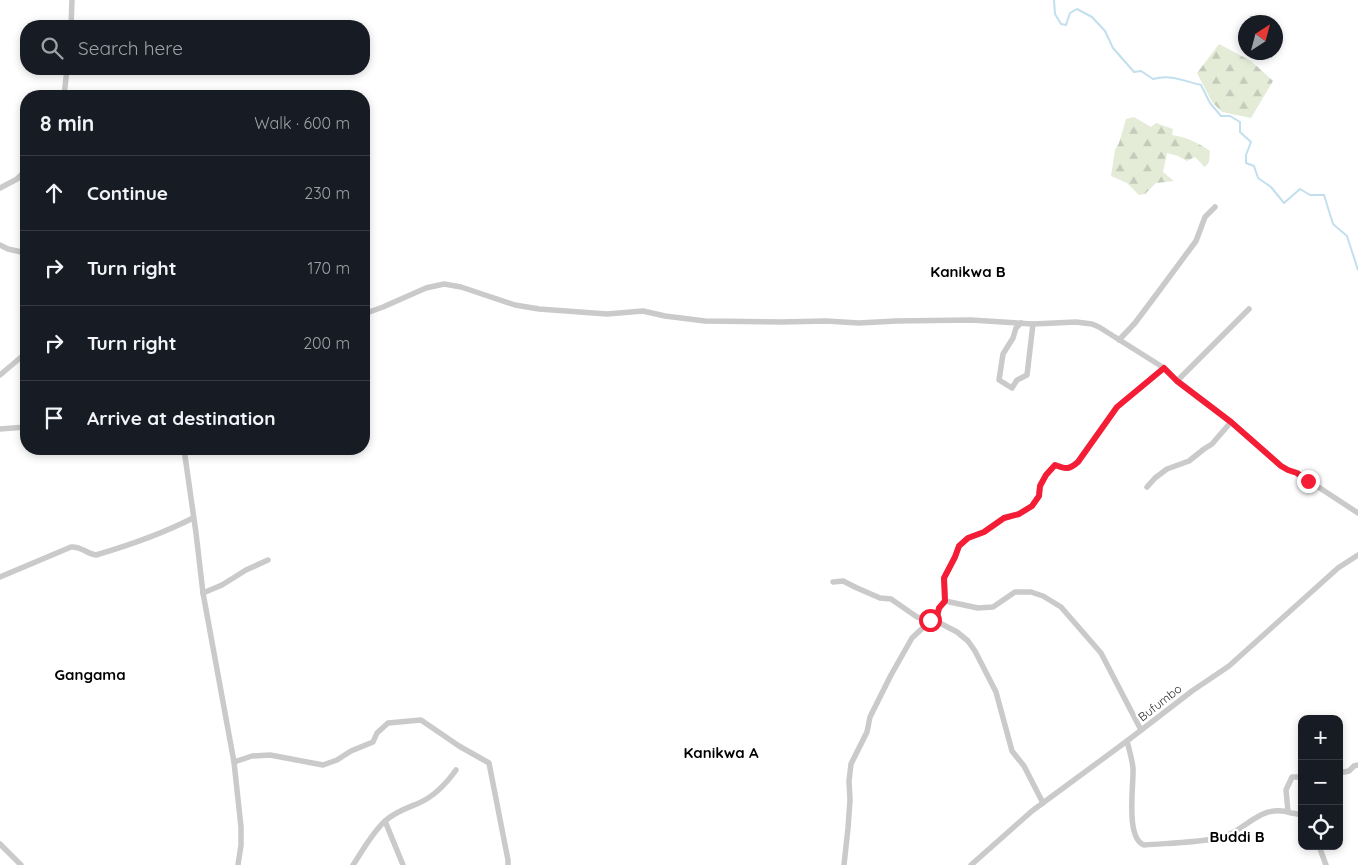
<!DOCTYPE html>
<meta charset="utf-8">
<style>
:root{--surface:#171b24;--page:#242831;--text:#f1f3f6;--muted:#9ea1a6;--line:#363941}
body{margin:0;font-family:Quicksand,sans-serif;background:var(--page);color:var(--text)}
.controls{position:absolute;right:15px;bottom:15px;display:grid;overflow:hidden;border-radius:10px;box-shadow:0 2px 8px #0003}
.controls button{width:45px;height:45px;display:grid;place-items:center;padding:0;border:0;border-bottom:1px solid var(--line);background:var(--surface);color:var(--text);font:25px sans-serif}
.compass{position:absolute;left:1238px;top:15px;width:45px;height:45px;border-radius:50%;background:var(--surface);box-shadow:0 2px 8px #0003;rotate:36deg}
.stop{position:absolute;width:15px;height:15px;margin:-11px;border:4px solid #f51d36;border-radius:50%;background:#fff}
.stop.end{background:#f51d36;border-color:#fff;box-shadow:0 1px 5px #0008}
.list{margin:0;padding:0;list-style:none}
h2{display:flex;justify-content:space-between;align-items:center;height:65px;margin:0;padding:0 20px;font-size:21px}
h2 small{font-size:16px;font-weight:400;color:var(--muted)}
.list li{display:grid;grid-template-columns:32px 1fr auto;gap:15px;align-items:center;box-sizing:border-box;height:75px;padding:0 20px;border-top:1px solid var(--line)}
.list b{display:block;font-size:19px;white-space:nowrap}
.list em{font-size:16px;font-style:normal;color:var(--muted)}
.icon{flex:none;width:28px;height:28px;fill:none;stroke:currentColor;stroke-width:2;stroke-linecap:round;stroke-linejoin:round}
.map{position:relative;flex:none;width:1358px;height:865px;overflow:hidden}
.search{position:absolute;background:var(--surface);box-shadow:0 2px 8px #0003;left:20px;top:20px;width:350px;height:55px;display:flex;align-items:center;gap:12px;box-sizing:border-box;padding:0 18px;border-radius:20px;color:var(--muted);font-size:19px}
.panel{position:absolute;background:var(--surface);box-shadow:0 2px 8px #0003;left:20px;top:90px;width:350px;height:365px;border-radius:20px}
.map>svg:first-child{display:block}
</style>
<div class="map">
<svg width="1358" height="865" viewBox="0 0 1358 865">
<defs>
<pattern id="forest-firs" width="22" height="20" patternUnits="userSpaceOnUse" patternTransform="scale(1.25)"><rect width="22" height="20" fill="#e4ecd8"/><path d="M5 1l3.5 6h-7zM16 11l3.5 6h-7z" fill="#c4cbba"/></pattern>
</defs>
<rect width="100%" height="100%" fill="#fff"/>
<g fill="url(#forest-firs)">
<path d="M1219 44 1251 61 1273 81 1251 118 1222 112 1212 102 1197 73Z"/>
<path d="M1134 117 1151 127 1156 123 1173 129 1172 135C1186 137 1199 143 1210 151L1209 162 1205 167 1195 157 1187 161 1178 156 1167 153 1163 172 1174 181 1156 183 1145 194 1139 195 1127 183 1111 176 1115 150 1119 143 1126 119Z"/>
</g>
<g fill="none" stroke-linecap="round" stroke-linejoin="round">
<path stroke="#c2dfee" stroke-width="2" d="M1054 0 1055 14 1061 24 1066 25 1070 13 1077 9 1092 17 1105 31 1113 48 1134 72 1141 71 1153 79C1171 74 1184 81 1201 85L1210 103 1221 116H1230L1240 122V132L1251 142 1246 155V163L1254 166 1258 178 1271 187 1284 203 1300 189 1310 195H1324L1333 224 1347 236 1358 270"/>
<g stroke="#cacaca" stroke-width="5.5">
<path d="M71 26 72 0"/>
<path d="M64 96 67 69"/>
<path d="M0 188 17 179 26 170"/>
<path d="M0 245 8 249 26 253"/>
<path d="M364 314 383 307 426 288 444 284 461 287 515 305 539 309 607 314 643 311 665 316 705 321 781 322 826 321 859 323 896 321 971 320 1033 324 1076 322 1092 324 1099 327 1164 368 1177 381 1231 422 1281 466 1288 470 1297 473 1358 513"/>
<path d="M1021 323 1016 328 1013 338 1003 354 999 380 1012 388 1017 380 1027 375 1033 324"/>
<path d="M1119 340 1135 323 1156 295 1196 241 1205 217 1215 207"/>
<path d="M0 375 26 353"/>
<path d="M1177 381 1249 309"/>
<path d="M0 429 26 427"/>
<path d="M184 449 196 533 203 593 234 762 241 827V845L238 865"/>
<path d="M1147 487 1155 478 1167 469 1189 461 1204 449 1212 444 1231 422"/>
<path d="M0 577 71 547C81 546 87 554 96 555 130 545 162 534 193 518"/>
<path d="M833 582 843 581 857 588 880 598 891 599 917 617 936 621 939 608 945 601 978 608 993 607 1015 592H1031L1043 596 1061 607 1101 653 1141 730"/>
<path d="M203 593 222 585 246 570 268 560"/>
<path d="M945 601 944 578 955 557 959 546 968 538 984 532 1004 518 1019 514 1032 506 1039 496 1040 486 1046 475 1055 465C1066 469 1069 471 1078 461L1117 407 1164 368"/>
<path d="M936 621 957 632 968 641 975 651 996 692 1012 751 1024 766 1043 803"/>
<path d="M1127 741C1129 749 1132 759 1133 768 1134 784 1125 838 1144 845 1169 843 1194 843 1218 838 1245 833 1260 802 1291 813 1296 814 1298 813 1302 816"/>
<path d="M234 762 252 756 270 755 323 765 337 760 351 751 373 742 377 733 388 723 421 720 459 746 489 763 508 860V865"/>
<path d="M1339 773 1349 771 1354 766 1358 765"/>
<path d="M1288 811 1286 790 1292 777H1302"/>
<path d="M385 821 403 865"/>
<path d="M0 844 21 865"/>
<path d="M1319 846 1326 865"/>
<path d="M353 865C363 850 372 833 385 821 395 812 407 808 419 803 435 796 446 784 456 770"/>
<path d="M844 865 848 828 850 800 849 781 851 764 867 732 870 717 891 675 912 638 930 621"/>
<path d="M971 865 1032 811 1127 741 1192 691 1229 666 1338 568 1358 555"/>
</g>
</g>
<g fill="none" stroke-linecap="round" stroke-linejoin="round">
<path stroke="#f51d36" stroke-width="6" d="M930 620 936 621 939 608 945 601 944 578 955 557 959 546 968 538 984 532 1004 518 1019 514 1032 506 1039 496 1040 486 1046 475 1055 465C1066 469 1069 470 1078 462L1117 407 1164 368 1177 381 1231 422 1281 466 1288 470 1297 473 1308 481"/>
</g>
<g text-anchor="middle" stroke-width="5" stroke-linejoin="round" paint-order="stroke">
<g font-size="12" fill="#2d2d2d" stroke="#fff">
<text transform="translate(1160 703) rotate(-38)" y="4">Bufumbo</text>
</g>
<g font-size="15" font-weight="bold" fill="#000" stroke="#fff">
<text x="968" y="277">Kanikwa B</text>
<text x="90" y="680">Gangama</text>
<text x="721" y="758">Kanikwa A</text>
<text x="1237" y="842">Buddi B</text>
</g>
</g>
</svg>
<div class="controls">
<button>+</button>
<button>−</button>
<button><svg class="icon" aria-label="locate" viewBox="0 0 24 24"><circle cx="12" cy="12" r="6"/><path d="M12 2v4M12 18v4M2 12h4M18 12h4"/></svg></button>
</div>
<svg class="compass" viewBox="-18 -18 36 36"><path d="M0-13l5 13h-10z" fill="#e53935"/><path d="M0 13l5-13h-10z" fill="#9ea1a6"/></svg>
<div class="stop" style="left:930px;top:620px"></div>
<div class="stop end" style="left:1308px;top:481px"></div>
<div class="search"><svg class="icon" aria-label="search" viewBox="0 0 24 24"><circle cx="10" cy="10" r="6"/><path d="M15 15l6 6"/></svg>Search here</div>
<section class="panel">
<h2>8 min<small>Walk · 600 m</small></h2>
<ul class="list">
<li><svg class="icon" aria-label="ahead" viewBox="0 0 24 24"><path d="M12 20V5M6 11l6-6 6 6"/></svg><div><b>Continue</b></div><em>230 m</em></li>
<li><svg class="icon" aria-label="right" viewBox="0 0 24 24"><path d="M7 20v-9h11M14 6l5 5-5 5"/></svg><div><b>Turn right</b></div><em>170 m</em></li>
<li><svg class="icon" aria-label="right" viewBox="0 0 24 24"><path d="M7 20v-9h11M14 6l5 5-5 5"/></svg><div><b>Turn right</b></div><em>200 m</em></li>
<li><svg class="icon" aria-label="arrive" viewBox="0 0 24 24"><path d="M6 21V4h12l-3 4 3 4H6"/></svg><div><b>Arrive at destination</b></div></li>
</ul>
</section>
</div>
